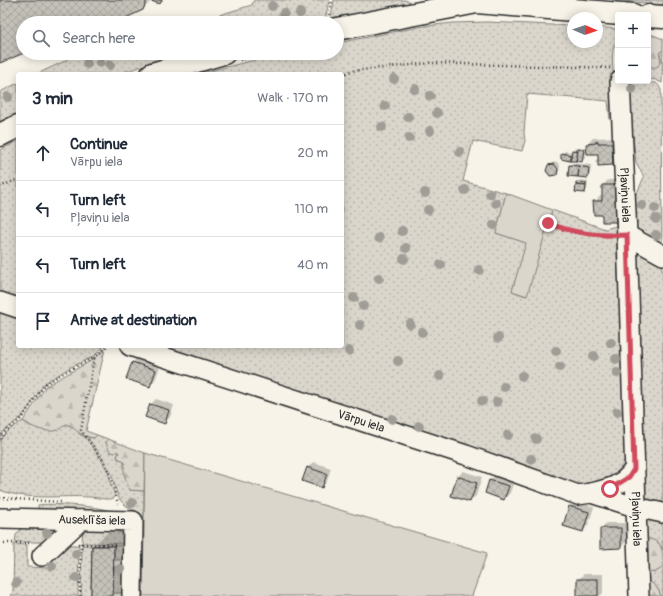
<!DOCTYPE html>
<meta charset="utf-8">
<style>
:root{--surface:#fff;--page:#f6f6f7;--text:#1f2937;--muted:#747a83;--line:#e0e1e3}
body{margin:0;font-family:Pangolin,sans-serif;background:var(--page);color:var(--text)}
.controls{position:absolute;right:12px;top:12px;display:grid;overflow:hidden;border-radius:4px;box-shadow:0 2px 10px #0003}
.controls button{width:36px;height:36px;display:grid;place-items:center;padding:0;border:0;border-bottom:1px solid var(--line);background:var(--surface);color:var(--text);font:20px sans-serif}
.compass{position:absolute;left:567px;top:12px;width:36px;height:36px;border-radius:50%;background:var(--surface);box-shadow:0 2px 10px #0003;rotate:92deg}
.stop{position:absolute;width:12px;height:12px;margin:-9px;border:3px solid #d1495b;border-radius:50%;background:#fff}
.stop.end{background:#d1495b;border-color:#fff;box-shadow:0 1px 4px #0008}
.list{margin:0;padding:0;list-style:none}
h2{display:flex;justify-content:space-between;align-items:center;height:52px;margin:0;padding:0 16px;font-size:17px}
h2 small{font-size:13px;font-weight:400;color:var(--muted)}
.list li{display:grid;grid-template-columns:26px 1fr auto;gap:12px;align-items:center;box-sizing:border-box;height:56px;padding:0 16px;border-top:1px solid var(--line)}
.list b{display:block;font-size:15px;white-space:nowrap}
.list p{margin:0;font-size:13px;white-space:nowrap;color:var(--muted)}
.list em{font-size:13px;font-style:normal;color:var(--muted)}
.icon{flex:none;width:22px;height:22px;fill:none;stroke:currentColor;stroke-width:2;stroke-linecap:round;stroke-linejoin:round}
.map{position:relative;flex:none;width:663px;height:596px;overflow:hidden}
.search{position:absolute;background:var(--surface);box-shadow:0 2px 10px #0003;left:16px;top:16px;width:328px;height:44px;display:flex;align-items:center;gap:10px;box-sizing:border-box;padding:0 14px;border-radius:22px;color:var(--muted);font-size:15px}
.panel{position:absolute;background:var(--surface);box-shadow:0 2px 10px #0003;left:16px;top:72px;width:328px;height:276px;border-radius:4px}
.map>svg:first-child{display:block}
</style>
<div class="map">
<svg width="663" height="596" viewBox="0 0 663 596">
<defs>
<pattern id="grass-dots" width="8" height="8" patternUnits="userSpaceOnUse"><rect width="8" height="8" fill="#dad6cc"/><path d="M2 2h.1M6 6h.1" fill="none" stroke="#bbb8af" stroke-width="1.8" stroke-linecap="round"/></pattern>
<pattern id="forest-firs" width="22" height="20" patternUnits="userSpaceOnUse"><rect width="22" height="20" fill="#dad6cc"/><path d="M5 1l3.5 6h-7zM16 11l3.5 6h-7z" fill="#bbb8af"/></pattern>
<pattern id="building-cross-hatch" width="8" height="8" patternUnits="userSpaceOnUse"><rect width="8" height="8" fill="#c4c1b9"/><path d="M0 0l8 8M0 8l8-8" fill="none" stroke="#a9a69f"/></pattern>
</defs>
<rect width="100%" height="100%" fill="#f7f3e8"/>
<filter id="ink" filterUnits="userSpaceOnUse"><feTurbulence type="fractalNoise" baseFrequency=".025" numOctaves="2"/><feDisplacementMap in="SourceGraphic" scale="8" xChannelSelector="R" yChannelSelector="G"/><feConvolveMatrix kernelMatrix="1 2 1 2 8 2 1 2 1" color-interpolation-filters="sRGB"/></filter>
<g filter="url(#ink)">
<g fill="url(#grass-dots)" stroke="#82807c">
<path d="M254 0H329L325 21 314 23H193L252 5Z"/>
<path d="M334 0H405L410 2 409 4 330 22Z"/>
<path d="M612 0H663V5L652 4 650 1H646L645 3Z"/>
<path d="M487 22 573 26V42H597V27L618 29V40C607 48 616 84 615 97 615 104 614 112 614 119L610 120 608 101 527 94 524 133 525 141 522 151 473 141 463 181 506 193 496 233 527 243 512 291 526 296 552 210 605 229 616 226 614 179 615 180 619 229 616 231 626 448 624 463 617 472 606 482 579 487 564 484 284 386 159 346H342V74H198L283 53H337V43L424 26 453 23Z"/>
<path d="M663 50 662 83 656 80 648 79V65L649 66 661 62V57L659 53Z"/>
<path d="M70 53H183L118 74H37L67 60 65 55Z"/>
<path d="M626 82 656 83 659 86 661 90 662 250 634 232 633 199 637 193 644 177 636 162Z"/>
<path d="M18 83V115L0 123V92Z"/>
<path d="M18 141V298L0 291V150Z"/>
<path d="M634 244 661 264 663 275V501L659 505 645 503Z"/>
<path d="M0 307 18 314V346H104L93 357 71 367 45 383 23 416 3 432 0 437Z"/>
<path d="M23 421 30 426 56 430 66 424 76 428 79 434 85 437 102 460 108 472 110 479V482L115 495 114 498C107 501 97 497 89 497 62 495 26 501 0 490V441C4 433 14 426 23 421Z"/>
<path d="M97 435 108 439 106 443 119 453 117 456 118 459 123 460 130 490 144 491 143 575 139 573 138 514 137 512C110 499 120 491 109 469 103 457 95 448 87 437L94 438Z"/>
<path d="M38 505C48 503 103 506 112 512H38Z"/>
<path d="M642 513 658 519 662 523 663 550 658 542 643 539Z"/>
<path d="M62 525 46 542H15L16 535 22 528Z"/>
<path d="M83 528C94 528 116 527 124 535 126 537 127 541 127 544L82 543Z"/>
<path d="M14 544 27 545V567L49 568 50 561 65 545H79L78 596H11L13 591Z"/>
<path d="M82 545 126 546V560H114V547L92 546 91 596H81Z"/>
<path d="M663 566V596H661L658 589 644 580V572C653 573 657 573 663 566Z"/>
<path d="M114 567H126L125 593H113Z"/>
</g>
<g fill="url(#forest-firs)" stroke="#82807c">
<path d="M648 33 663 39V50L659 53C663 62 658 72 648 65Z"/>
<path d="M105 349 86 431 97 435 94 438C77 436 80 430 66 424 63 426 60 429 58 430 47 434 31 427 23 421L46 386 94 359Z"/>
<path d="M108 439 145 453 144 491 130 490C126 483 122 471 125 463L123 460 119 459 117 456 119 453 117 451 115 453 110 452 106 443Z"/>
<path d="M643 539C663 538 663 550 663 566 657 573 653 573 644 572Z"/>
<path d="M644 580C654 582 658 588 661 596H645Z"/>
</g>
<g fill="#dad6cc" stroke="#82807c">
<path d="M506 193 552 210 527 296 512 291 526 243 496 233Z"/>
<path d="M145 453 487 553 472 596H143Z"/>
</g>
<g fill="#0003">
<path d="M0 0H163L160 3 152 0 143 9 113 23H23V52L0 62Z"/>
<path d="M617 137 618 159 612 164 595 163V161L599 158V153L587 144 593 138Z"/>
<path d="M581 147 586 148 585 158 582 161 562 158V154L565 151 572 152 575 148H580Z"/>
<path d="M557 162 560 166 559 171 556 174 549 166 552 163Z"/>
<path d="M572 163 591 165 590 174 587 177 570 166Z"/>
<path d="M580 180 588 181 587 190 585 192 577 183Z"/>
<path d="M608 180H620L621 215 615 221 603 214 594 202 600 196H603V185Z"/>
<path d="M138 357 161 364 155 380 149 386 127 379 133 362Z"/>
<path d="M156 399 174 405 170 417 164 423 151 404Z"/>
<path d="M313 462 331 468 327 481 322 487 308 468Z"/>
<path d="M463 471 482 477 476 496 470 501 458 477Z"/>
<path d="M496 475 514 481 510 493 504 499 486 493 490 480Z"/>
<path d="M576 501 594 507 588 525 583 531 570 507Z"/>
<path d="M606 523H626V542L621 547 601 529Z"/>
<path d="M109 531H130L128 596H92L93 546Z"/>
<path d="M584 574H603V593L600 596H578V580Z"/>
</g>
<g fill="url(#building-cross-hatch)" stroke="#2b2b2b">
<path d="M0 0H147L143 10 115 23H23V53H24L0 63Z"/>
<path d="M148 0H162L160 4Z"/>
<path d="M80 53H88L89 57 82 59Z"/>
<path d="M596 141H598V143H612L613 165 598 166V154H587L586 144 596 143Z"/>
<path d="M578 149 584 150 582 162 576 161Z"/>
<path d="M572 150 578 151 576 161H570Z"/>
<path d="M561 153 571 155 570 161 561 159Z"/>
<path d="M554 164 558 169 557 175 550 176 546 171 548 165Z"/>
<path d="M569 165 579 166 578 177 568 176Z"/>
<path d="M579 166 589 168 588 178 578 177Z"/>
<path d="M576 182 586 183V186L576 185Z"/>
<path d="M576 185 586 186 585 193 575 192Z"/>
<path d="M602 185H615L616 222H602V215H594L593 201H602Z"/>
<path d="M132 362 156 370 150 387 126 379Z"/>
<path d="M150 404 169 410 165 424 145 417Z"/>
<path d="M307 467 327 474 322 488 302 481Z"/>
<path d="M457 476 477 483 470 502 451 496Z"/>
<path d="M489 480 509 486 504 500 485 493Z"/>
<path d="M569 506 589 512 583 532 563 526Z"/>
<path d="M600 528H621V548L600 549Z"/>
<path d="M92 546H114L113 596H91Z"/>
<rect x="577" y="579" width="21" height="17"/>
</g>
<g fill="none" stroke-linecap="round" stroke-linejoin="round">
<g stroke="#2b2b2b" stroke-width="22">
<g id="minor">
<path id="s1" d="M620 81 627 235 639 596"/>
<path d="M627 235 663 255"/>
<path d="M0 302 18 308"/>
<path id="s2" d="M130 346 466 455 578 495 591 493 635 507 663 513"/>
<path d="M591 493C609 489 624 485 634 469"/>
<path id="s3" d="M0 518 133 521 132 596"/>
<path d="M42 556 81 520"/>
</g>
</g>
<g stroke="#2b2b2b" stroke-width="25">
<g id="major">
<path d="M648 16 663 17"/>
<path d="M337 29 477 2 633 15"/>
<path d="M152 74 224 53"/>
<path d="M0 135 18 126"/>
</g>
</g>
<g stroke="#2b2b2b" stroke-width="2.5" stroke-dasharray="1 3" stroke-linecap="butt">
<path d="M329 15 332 0"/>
<path d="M240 60 273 53"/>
<path d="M342 74 352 71 430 63 612 68"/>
<path d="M0 187 18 179"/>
<path d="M548 223 572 232 612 235"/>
<path d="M94 358 107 346"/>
<path d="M0 439 4 433 22 418 45 384 69 370 94 358 81 430 102 459 109 471 118 504"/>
<path d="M0 498 61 502"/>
<path d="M0 543H31"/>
<path d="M78 544 117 545"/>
<path d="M80 596 81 543"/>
</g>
<use href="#minor" stroke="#f7f3e8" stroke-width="19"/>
<use href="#major" stroke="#f7f3e8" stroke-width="22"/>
</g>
<g fill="#9f9d96">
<circle cx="272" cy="6" r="5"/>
<circle cx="284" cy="13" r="5"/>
<circle cx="300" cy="13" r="5"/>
<circle cx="100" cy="63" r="5"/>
<circle cx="87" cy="64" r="5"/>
<circle cx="110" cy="65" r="5"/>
<circle cx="394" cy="79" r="5"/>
<circle cx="415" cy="89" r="5"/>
<circle cx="632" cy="89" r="5"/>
<circle cx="430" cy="96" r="5"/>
<circle cx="8" cy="97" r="5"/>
<circle cx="385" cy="106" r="5"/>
<circle cx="437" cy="113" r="5"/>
<circle cx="408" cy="117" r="5"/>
<circle cx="382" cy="127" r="5"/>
<circle cx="430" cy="131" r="5"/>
<circle cx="409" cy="138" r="5"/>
<circle cx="460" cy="152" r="5"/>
<circle cx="465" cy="190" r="5"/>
<circle cx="425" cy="193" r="5"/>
<circle cx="490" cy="194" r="5"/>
<circle cx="496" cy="203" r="5"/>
<circle cx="642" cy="205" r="5"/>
<circle cx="655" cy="208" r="5"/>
<circle cx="428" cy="210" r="5"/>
<circle cx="656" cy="219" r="5"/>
<circle cx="494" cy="225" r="5"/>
<circle cx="402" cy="231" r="5"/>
<circle cx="656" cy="235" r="5"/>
<circle cx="379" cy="238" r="5"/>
<circle cx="406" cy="248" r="5"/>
<circle cx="404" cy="259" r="5"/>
<circle cx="441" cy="265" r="5"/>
<circle cx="479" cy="270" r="5"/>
<circle cx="379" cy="278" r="5"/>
<circle cx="354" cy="298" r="5"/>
<circle cx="363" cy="306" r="5"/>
<circle cx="410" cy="324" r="5"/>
<circle cx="360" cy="325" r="5"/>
<circle cx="422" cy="332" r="5"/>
<circle cx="498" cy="338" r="5"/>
<circle cx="611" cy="343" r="5"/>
<circle cx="349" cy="351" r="5"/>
<circle cx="556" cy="351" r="5"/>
<circle cx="594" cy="356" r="5"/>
<circle cx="616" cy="359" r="5"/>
<circle cx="398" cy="361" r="5"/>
<circle cx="560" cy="367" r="5"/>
<circle cx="617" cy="373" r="5"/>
<circle cx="440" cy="376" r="5"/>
<circle cx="522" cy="376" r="5"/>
<circle cx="504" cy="387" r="5"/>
<circle cx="482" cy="401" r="5"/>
<circle cx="497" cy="402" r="5"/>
<circle cx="617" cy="412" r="5"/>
<circle cx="392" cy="419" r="5"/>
<circle cx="419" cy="426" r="5"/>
<circle cx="508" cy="435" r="5"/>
<circle cx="536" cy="439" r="5"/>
<circle cx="531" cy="459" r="5"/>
<circle cx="132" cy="503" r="5"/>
<circle cx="47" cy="533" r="5"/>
<circle cx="76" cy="554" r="5"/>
<circle cx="52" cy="566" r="5"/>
<circle cx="120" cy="569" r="5"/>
<circle cx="76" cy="578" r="5"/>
<circle cx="16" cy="583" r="5"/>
</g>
</g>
<g fill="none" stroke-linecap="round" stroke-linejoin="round" filter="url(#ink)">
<path stroke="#d1495b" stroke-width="5" d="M548 223C575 234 599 236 627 235L634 469 629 477 610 489"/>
</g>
<g text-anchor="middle" stroke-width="3" stroke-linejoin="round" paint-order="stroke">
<g font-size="12" fill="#2b2b2b" stroke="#f7f3e8">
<text dy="4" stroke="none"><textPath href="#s1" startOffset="114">Pļaviņu iela</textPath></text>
<text dy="4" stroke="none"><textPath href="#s2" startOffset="243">Vārpu iela</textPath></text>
<text dy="4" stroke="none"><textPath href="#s1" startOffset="438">Pļaviņu iela</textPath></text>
<text dy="4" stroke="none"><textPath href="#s3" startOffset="92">Auseklīša iela</textPath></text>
</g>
</g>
</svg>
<div class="controls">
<button>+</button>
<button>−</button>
</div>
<svg class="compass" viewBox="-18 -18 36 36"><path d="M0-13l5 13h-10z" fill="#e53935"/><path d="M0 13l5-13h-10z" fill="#747a83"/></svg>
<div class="stop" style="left:610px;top:489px"></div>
<div class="stop end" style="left:548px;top:223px"></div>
<div class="search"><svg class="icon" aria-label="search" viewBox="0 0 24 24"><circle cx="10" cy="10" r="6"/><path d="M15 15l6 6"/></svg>Search here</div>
<section class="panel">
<h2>3 min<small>Walk · 170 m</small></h2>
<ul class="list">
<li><svg class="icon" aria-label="ahead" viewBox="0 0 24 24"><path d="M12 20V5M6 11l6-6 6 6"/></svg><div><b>Continue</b><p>Vārpu iela</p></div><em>20 m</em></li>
<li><svg class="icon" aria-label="left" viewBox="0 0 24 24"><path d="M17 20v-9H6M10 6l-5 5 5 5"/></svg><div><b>Turn left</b><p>Pļaviņu iela</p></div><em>110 m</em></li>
<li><svg class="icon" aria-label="left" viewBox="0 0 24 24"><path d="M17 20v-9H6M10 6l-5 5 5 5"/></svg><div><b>Turn left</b></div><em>40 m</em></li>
<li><svg class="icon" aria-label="arrive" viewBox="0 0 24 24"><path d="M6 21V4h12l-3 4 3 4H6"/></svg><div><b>Arrive at destination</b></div></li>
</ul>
</section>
</div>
